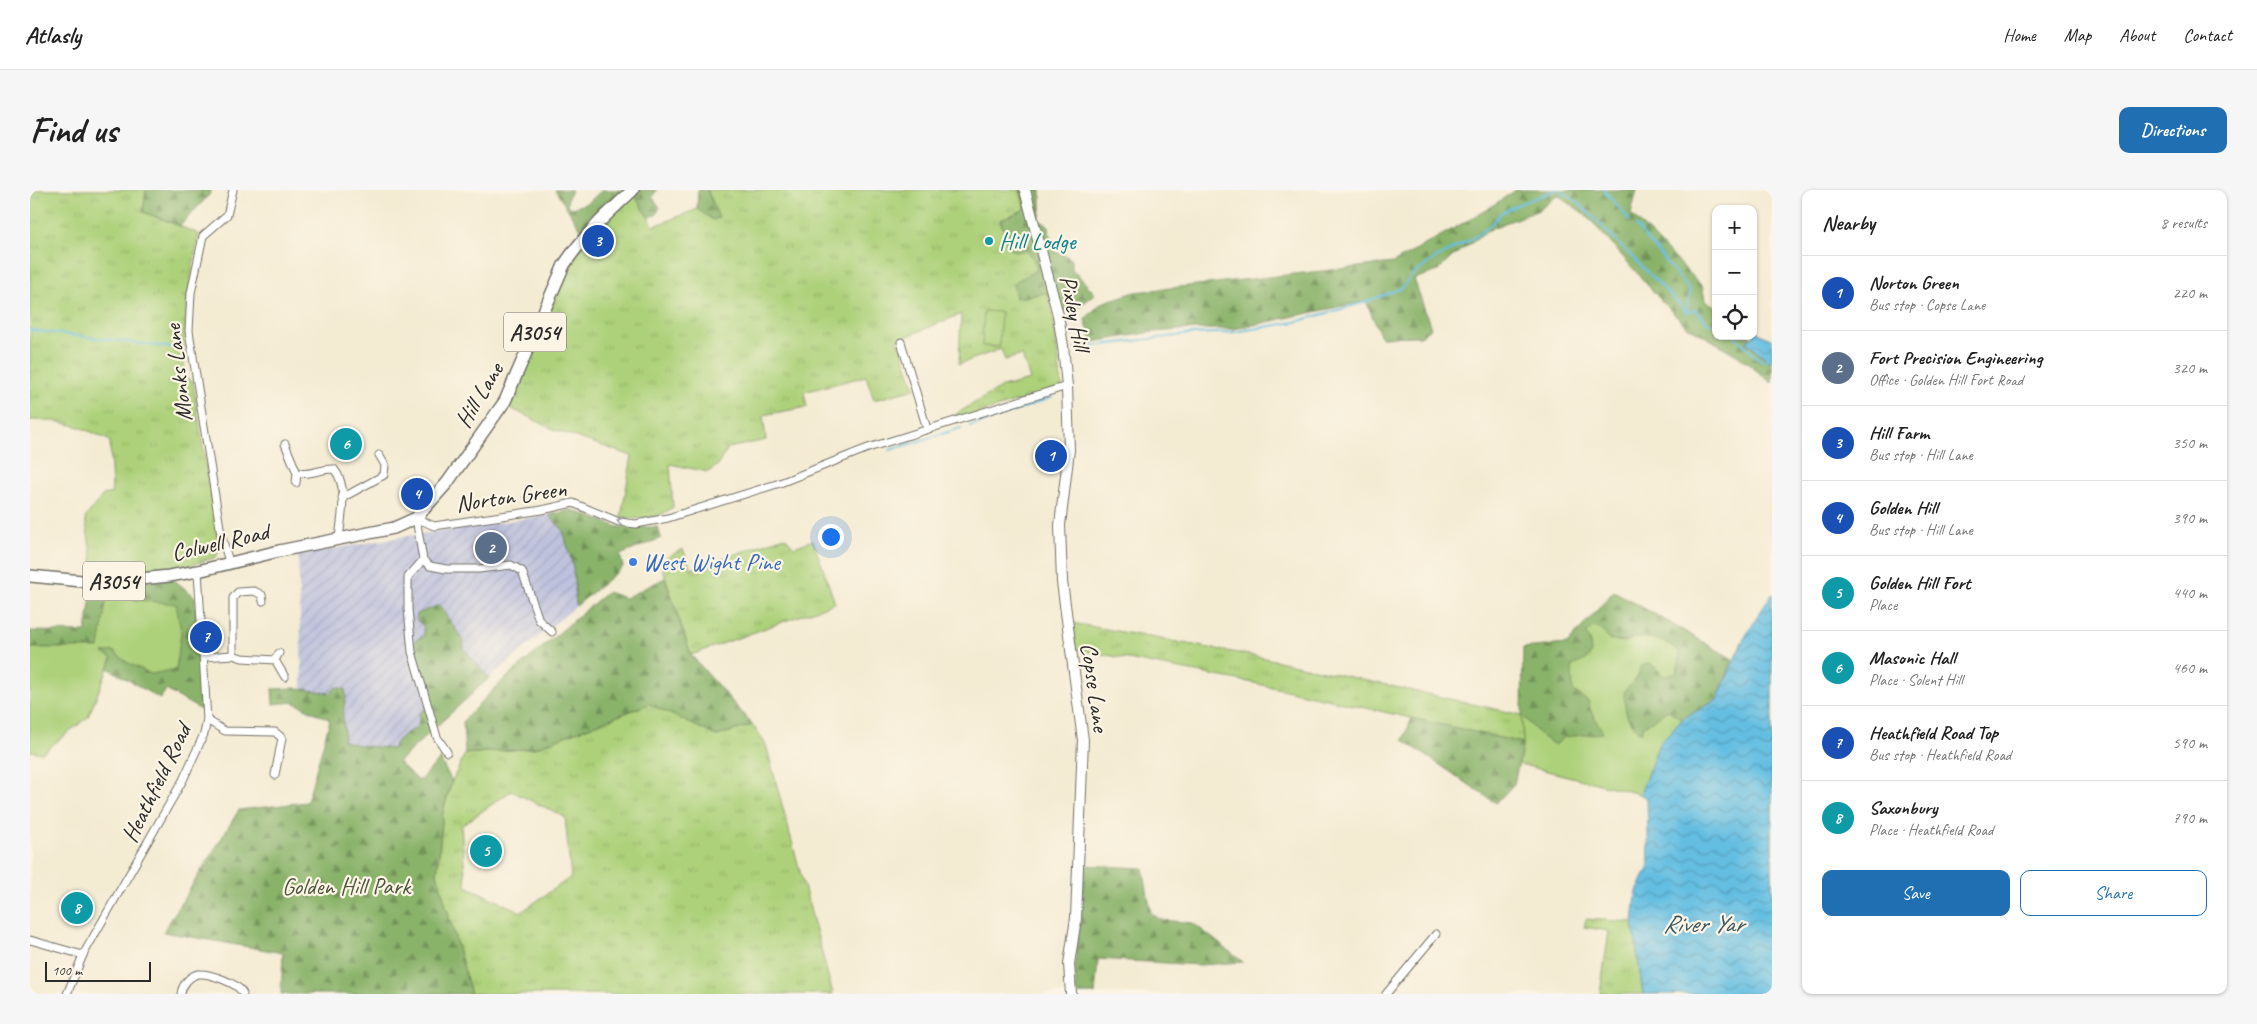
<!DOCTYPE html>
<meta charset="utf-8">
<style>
:root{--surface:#fff;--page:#f6f6f6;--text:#222;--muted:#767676;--line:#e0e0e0;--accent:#1f6fb2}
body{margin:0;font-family:Caveat,sans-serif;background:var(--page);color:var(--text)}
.controls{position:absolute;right:15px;top:15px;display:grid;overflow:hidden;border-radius:10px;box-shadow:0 1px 4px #0004}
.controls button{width:45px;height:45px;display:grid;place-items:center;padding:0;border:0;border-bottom:1px solid var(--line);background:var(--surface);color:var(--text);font:25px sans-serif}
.scale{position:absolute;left:15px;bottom:12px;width:106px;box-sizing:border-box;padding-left:5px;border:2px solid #2b2b2b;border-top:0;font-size:14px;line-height:18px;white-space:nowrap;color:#2b2b2b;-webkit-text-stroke:4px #fcf5e5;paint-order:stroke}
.you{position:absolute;left:800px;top:346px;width:18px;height:18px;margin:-12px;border:4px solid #fff;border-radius:50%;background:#1a73e8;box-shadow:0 0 0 8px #1a73e833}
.badge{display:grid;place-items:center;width:32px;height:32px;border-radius:50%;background:var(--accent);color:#fff;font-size:16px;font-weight:700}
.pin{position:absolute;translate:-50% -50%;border:2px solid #fff;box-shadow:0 1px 5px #0006}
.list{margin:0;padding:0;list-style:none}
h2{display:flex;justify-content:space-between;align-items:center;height:65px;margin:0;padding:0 20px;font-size:21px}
h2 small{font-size:16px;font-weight:400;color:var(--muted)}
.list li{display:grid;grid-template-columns:32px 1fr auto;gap:15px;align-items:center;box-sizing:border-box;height:75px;padding:0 20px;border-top:1px solid var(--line)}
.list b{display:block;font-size:19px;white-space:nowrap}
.list p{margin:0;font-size:16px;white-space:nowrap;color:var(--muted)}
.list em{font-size:16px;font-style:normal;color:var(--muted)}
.actions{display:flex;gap:10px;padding:15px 20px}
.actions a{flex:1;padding:11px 0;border:1px solid var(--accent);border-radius:10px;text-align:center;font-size:18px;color:var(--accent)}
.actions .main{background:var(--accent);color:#fff}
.icon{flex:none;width:28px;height:28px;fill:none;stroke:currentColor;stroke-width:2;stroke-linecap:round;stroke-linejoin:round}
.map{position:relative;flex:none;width:1742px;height:804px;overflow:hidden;border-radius:10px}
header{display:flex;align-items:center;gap:30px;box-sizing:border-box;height:70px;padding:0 25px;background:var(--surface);border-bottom:1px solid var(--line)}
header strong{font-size:24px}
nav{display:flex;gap:28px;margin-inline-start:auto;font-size:18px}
.intro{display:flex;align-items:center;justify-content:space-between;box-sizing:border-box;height:120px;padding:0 30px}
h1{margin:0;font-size:35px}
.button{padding:12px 22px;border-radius:10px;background:var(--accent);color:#fff;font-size:18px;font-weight:700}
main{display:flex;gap:30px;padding:0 30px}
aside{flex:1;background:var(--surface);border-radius:10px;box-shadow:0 1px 4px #0004}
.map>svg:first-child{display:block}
</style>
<header>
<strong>Atlasly</strong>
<nav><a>Home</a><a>Map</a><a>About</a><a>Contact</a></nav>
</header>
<div class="intro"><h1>Find us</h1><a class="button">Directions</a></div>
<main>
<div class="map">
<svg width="1742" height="804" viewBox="0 0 1742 804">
<defs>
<pattern id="industrial-furrows" width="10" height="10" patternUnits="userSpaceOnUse" patternTransform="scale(1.25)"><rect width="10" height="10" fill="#bfc2dd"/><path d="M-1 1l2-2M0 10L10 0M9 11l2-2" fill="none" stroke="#a4a7be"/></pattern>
<pattern id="grass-tufts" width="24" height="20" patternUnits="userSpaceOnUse" patternTransform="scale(1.25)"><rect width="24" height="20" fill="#add17a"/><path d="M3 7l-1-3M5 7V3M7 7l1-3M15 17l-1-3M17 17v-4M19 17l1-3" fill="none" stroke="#95b46a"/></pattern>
<pattern id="forest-firs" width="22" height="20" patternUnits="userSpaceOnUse" patternTransform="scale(1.25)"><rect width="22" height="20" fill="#8ab36a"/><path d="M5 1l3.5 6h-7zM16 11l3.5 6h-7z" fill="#719257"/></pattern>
<pattern id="water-waves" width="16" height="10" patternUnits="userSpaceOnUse" patternTransform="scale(1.25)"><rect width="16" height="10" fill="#64bee2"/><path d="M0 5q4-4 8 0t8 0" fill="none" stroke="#539bb7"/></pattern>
</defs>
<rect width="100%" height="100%" fill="#fcf5e5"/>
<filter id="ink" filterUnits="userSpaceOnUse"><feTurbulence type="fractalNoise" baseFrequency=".02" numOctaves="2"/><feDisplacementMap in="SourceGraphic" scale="10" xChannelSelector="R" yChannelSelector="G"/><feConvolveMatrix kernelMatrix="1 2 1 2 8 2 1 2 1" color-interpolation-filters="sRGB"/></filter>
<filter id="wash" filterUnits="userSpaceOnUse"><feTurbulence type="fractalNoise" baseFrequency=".0096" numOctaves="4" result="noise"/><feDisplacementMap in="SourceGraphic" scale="20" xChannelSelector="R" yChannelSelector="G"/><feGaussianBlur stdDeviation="1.12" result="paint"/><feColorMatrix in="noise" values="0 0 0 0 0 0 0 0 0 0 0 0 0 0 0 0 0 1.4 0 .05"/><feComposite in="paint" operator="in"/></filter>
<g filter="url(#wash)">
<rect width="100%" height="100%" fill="#f4ebd3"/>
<path fill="url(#industrial-furrows)" d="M519 325 533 339 543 377 546 416 459 488 368 571 293 556 300 530 273 518 268 365 371 347Z"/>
<g fill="url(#grass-tufts)" stroke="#6c7e52" fill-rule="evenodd">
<path d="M0 0H116L114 22 169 44C159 93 152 136 154 187L163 192 189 360 186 367 149 379 109 384 65 385 55 328 73 305 82 303 80 251C54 237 30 229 0 230Z"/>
<path d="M677 0H990L1023 125 1032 197 928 230 926 224 972 197 1000 190 992 165 975 170 971 159 929 174 931 124 868 150 885 199 844 210 836 186 774 202 777 217 733 225 736 250 698 258 687 276 678 282 640 274 643 317C627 330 610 330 591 327L602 266 525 240 478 217 539 78 550 59 604 4 624 36 683 13Z"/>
<path d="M755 347 764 357 783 350 805 413 661 465 630 371 653 359 661 379Z"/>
<path d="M1042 433 1230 467 1492 525 1493 553 1224 493 1045 459Z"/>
<path d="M619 514 687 546 723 535 736 555 803 804H441L407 684 413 621 422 591 435 564 504 558ZM481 601 535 627 541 687 491 722 436 696 431 636Z"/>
<path d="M1556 729 1603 732 1613 804H1570L1579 741 1554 737Z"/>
</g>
<g fill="url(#forest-firs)" stroke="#5a6f4a">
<path d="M116 0H181L179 5 150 36 113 22Z"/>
<path d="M525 0H542L538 7 537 15 541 18 558 13 572 0H595L554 44Z"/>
<path d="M601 0H627L622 7 630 17 626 25 618 27Z"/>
<path d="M668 0H677L689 28 683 30 667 19Z"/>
<path d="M990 0H1011V21L1009 30 1019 36C1019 46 1023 52 1025 62L1035 65 1042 70V81L1048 85 1065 104 1042 122 1032 121 1017 103 986 108 983 93 1007 80C999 47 989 70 979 57 976 53 973 36 970 30L995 19Z"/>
<path d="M1486 0H1607L1601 24 1672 96 1675 110 1686 117V146H1721L1716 153 1742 173V193L1707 165 1655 135 1636 116 1557 26 1528 5 1509 20 1462 38 1423 66 1408 81 1384 89 1401 138 1391 146 1351 147 1336 111 1204 139H1164L1122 142 1062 152 1055 129 1071 113 1105 102 1363 73 1456 20Z"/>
<path d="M542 320 588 337H628L631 348 590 365 593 377 546 416 543 377 533 340 519 325Z"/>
<path d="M635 388 661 465 723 535 687 546 619 514 504 558 435 564 433 531 468 495 577 402 595 408Z"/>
<path d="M143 389 165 407 171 520 136 500 130 509 78 478 82 469 72 463 83 461 97 472 146 479 151 442 69 458H0V441L56 442 62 398Z"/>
<path d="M1584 401 1703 469 1687 510 1652 529 1638 520 1614 536 1611 543C1595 532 1595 519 1594 501L1607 488 1611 476 1621 473 1634 486 1625 449 1606 447 1595 452 1579 450 1572 440 1560 450 1561 464 1556 470 1543 476V500L1559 512C1560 525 1568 532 1574 543L1535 547 1525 555 1512 547 1492 525 1493 458 1537 454Z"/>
<path d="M409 415 433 450 434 459 459 488 368 572 389 591 411 568 412 573 422 591 413 621 407 684 441 804H251L253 763 133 742 209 620 277 612 300 530 263 512 243 514 242 499 265 498 300 503 306 497 315 499C317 511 315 508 314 518 311 529 316 539 313 550 326 557 347 556 362 559 364 556 366 552 369 549 380 537 391 543 389 523L402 516 393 488 385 450 394 446 393 435 387 431V424Z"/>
<path d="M1382 528 1493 553 1484 594 1466 613 1373 550Z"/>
<path d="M1054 675 1113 678 1121 723 1131 730 1163 733 1213 772 1169 775 1068 769 1065 804H1046L1045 771 1051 729Z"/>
</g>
<g fill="#add17a" stroke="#6c7e52">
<path d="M954 121 971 122 969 157 952 156Z"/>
<path d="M77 407 146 414 151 442 146 479 121 484 97 472 83 461 73 463 82 468 58 527 12 563 0 561V458H69Z"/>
<path d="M1563 437 1572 440 1579 450 1595 452 1606 447 1624 449 1636 452 1650 462 1649 474 1646 483 1634 486 1621 473 1611 476 1607 488 1594 501C1595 519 1595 532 1611 543L1614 536 1638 520 1652 529 1629 554 1610 604 1489 574 1493 553 1492 525 1512 547 1525 555 1535 547 1573 543C1568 531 1560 525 1559 512L1543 500 1542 476 1556 470 1561 464 1560 450 1556 444Z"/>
</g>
<g fill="url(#water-waves)" stroke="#487486">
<path d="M1725 141 1742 150V173L1716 152 1723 146Z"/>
<path d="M1742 403V804H1613L1603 732 1606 704 1619 676 1617 609 1610 604 1629 554 1652 529 1687 510 1712 452Z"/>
</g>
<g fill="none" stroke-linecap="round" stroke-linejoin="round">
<g stroke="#64bee2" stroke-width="2">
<path d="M1530 0 1548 12 1657 122"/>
<path d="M1574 0 1600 31"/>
<path d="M1606 36 1660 100 1657 122"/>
<path d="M1657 122 1666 120 1677 133 1686 134"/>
<path d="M0 140 147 158"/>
<path d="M1705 146 1725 166 1733 171 1742 168"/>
<path d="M1045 158 1163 144 1205 142 1265 132 1333 113 1372 98 1381 86 1406 68 1440 50 1461 35 1471 23 1489 14 1526 0"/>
<path d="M940 236 970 227 1022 207"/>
<path d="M860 260 931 238"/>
</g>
</g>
</g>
<g filter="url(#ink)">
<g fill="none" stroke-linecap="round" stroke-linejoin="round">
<g stroke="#716e66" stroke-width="9">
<g id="street">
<path d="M871 152 897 239"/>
<path d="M255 254 267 283C279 286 292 278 304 279 319 297 311 327 309 349"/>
<path d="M266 293 267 283"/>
<path d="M312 308 354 285 355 275 349 265"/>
<path d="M386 328 404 336 512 320 543 313 589 332 606 334 638 328 750 293 838 258 1037 196"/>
<path d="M386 328 393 370 400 376 416 379H449L481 375 492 381 509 430 522 442"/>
<path d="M393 370 378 387V419L382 462 407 547 417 562"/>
<path d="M199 372 191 344 159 141 161 103 173 46 197 25 203 0"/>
<path d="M203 465V408L208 402 224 401 232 405 233 411"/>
<path d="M174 467 203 465 212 468 245 470 255 487"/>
<path d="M245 470 249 463"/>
<path d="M177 530 195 541 245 542 252 548 245 585"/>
<path d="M0 750 53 765"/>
<path d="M37 804 53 765 153 590 174 544 177 530 168 381"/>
<path d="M151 804C152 795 159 786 168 784 179 783 209 793 213 804"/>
<path d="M1356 804 1406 744"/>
</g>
</g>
<g stroke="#716e66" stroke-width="12">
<path id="secondary" d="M995 0 1028 125 1033 156 1037 196 1039 260 1030 335 1032 392 1053 550 1046 728 1039 774 1041 804"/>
</g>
<g stroke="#716e66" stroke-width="14">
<path id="primary" d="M0 386 73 393 139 386 168 381 249 361 364 338 386 328 417 293 475 211 534 75C554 45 577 24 603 0"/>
</g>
<use href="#street" stroke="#fff" stroke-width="7"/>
<use href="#secondary" stroke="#fff" stroke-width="10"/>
<use href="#primary" stroke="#fff" stroke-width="11"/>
</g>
<defs><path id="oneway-chevron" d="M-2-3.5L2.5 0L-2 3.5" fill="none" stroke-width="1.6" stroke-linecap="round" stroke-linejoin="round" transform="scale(1.25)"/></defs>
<use stroke="#a0a0a0" href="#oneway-chevron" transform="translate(590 331) rotate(-166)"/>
</g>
<circle fill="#0f9aa8" stroke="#fcf5e5" stroke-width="2" cx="959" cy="51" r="5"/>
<circle fill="#3f7fe0" stroke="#fcf5e5" stroke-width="2" cx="603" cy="372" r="5"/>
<g text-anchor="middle" stroke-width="4.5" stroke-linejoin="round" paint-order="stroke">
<g fill="#fcf5e5" stroke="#6a6863" stroke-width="1">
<rect x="474" y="122.5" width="62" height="39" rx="4"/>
<rect x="53" y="371.5" width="62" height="39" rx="4"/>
</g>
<g font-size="22" font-weight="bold" fill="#2b2b2b">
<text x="505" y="150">A3054</text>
<text x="84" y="399">A3054</text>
</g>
<g font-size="24" fill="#0d838f" stroke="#fcf5e5" text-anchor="start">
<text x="969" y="59">Hill Lodge</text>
</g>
<g font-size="24" fill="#2b2b2b" stroke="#fcf5e5">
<text transform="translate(1045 123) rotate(79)" y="8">Pixley Hill</text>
<text transform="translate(148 183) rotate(-97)" y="8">Monks Lane</text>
<text transform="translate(449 205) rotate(-59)" y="8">Hill Lane</text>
<text transform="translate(481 306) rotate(-8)" y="8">Norton Green</text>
<text transform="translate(190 352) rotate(-13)" y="8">Colwell Road</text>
<text transform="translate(1065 497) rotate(82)" y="8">Copse Lane</text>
<text transform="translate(126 593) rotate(-64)" y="8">Heathfield Road</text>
</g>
<g font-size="24" fill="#366cbe" stroke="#fcf5e5" text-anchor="start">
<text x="613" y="380">West Wight Pine</text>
</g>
<g font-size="24" fill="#4c543f" stroke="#fcf5e5">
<text x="316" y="704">Golden Hill Park</text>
</g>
<g font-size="25" font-style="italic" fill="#3c5762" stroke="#fcf5e5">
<text x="1673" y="742">River Yar</text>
</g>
</g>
</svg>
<div class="controls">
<button>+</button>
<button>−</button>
<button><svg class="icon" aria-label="locate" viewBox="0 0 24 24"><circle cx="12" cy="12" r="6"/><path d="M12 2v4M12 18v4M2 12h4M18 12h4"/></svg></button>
</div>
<div class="scale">100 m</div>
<div class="you"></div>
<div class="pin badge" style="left:1021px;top:266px;background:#1a4fb4">1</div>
<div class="pin badge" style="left:461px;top:358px;background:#5c6f8a">2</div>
<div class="pin badge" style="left:568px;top:51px;background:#1a4fb4">3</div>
<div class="pin badge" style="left:387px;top:304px;background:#1a4fb4">4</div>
<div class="pin badge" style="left:456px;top:661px;background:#0f9aa8">5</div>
<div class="pin badge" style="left:316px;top:254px;background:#0f9aa8">6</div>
<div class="pin badge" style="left:176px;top:447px;background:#1a4fb4">7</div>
<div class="pin badge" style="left:47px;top:718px;background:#0f9aa8">8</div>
</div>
<aside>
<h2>Nearby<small>8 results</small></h2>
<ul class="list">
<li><span class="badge" style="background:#1a4fb4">1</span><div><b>Norton Green</b><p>Bus stop · Copse Lane</p></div><em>220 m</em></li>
<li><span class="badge" style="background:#5c6f8a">2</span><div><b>Fort Precision Engineering</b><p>Office · Golden Hill Fort Road</p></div><em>320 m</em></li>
<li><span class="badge" style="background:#1a4fb4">3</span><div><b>Hill Farm</b><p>Bus stop · Hill Lane</p></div><em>350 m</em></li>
<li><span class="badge" style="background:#1a4fb4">4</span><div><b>Golden Hill</b><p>Bus stop · Hill Lane</p></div><em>390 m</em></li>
<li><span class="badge" style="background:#0f9aa8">5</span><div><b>Golden Hill Fort</b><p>Place</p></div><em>440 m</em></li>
<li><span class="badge" style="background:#0f9aa8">6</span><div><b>Masonic Hall</b><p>Place · Solent Hill</p></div><em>460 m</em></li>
<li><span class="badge" style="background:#1a4fb4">7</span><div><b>Heathfield Road Top</b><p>Bus stop · Heathfield Road</p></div><em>590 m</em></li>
<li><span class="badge" style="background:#0f9aa8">8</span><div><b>Saxonbury</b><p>Place · Heathfield Road</p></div><em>790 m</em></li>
</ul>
<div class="actions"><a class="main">Save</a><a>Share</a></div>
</aside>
</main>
